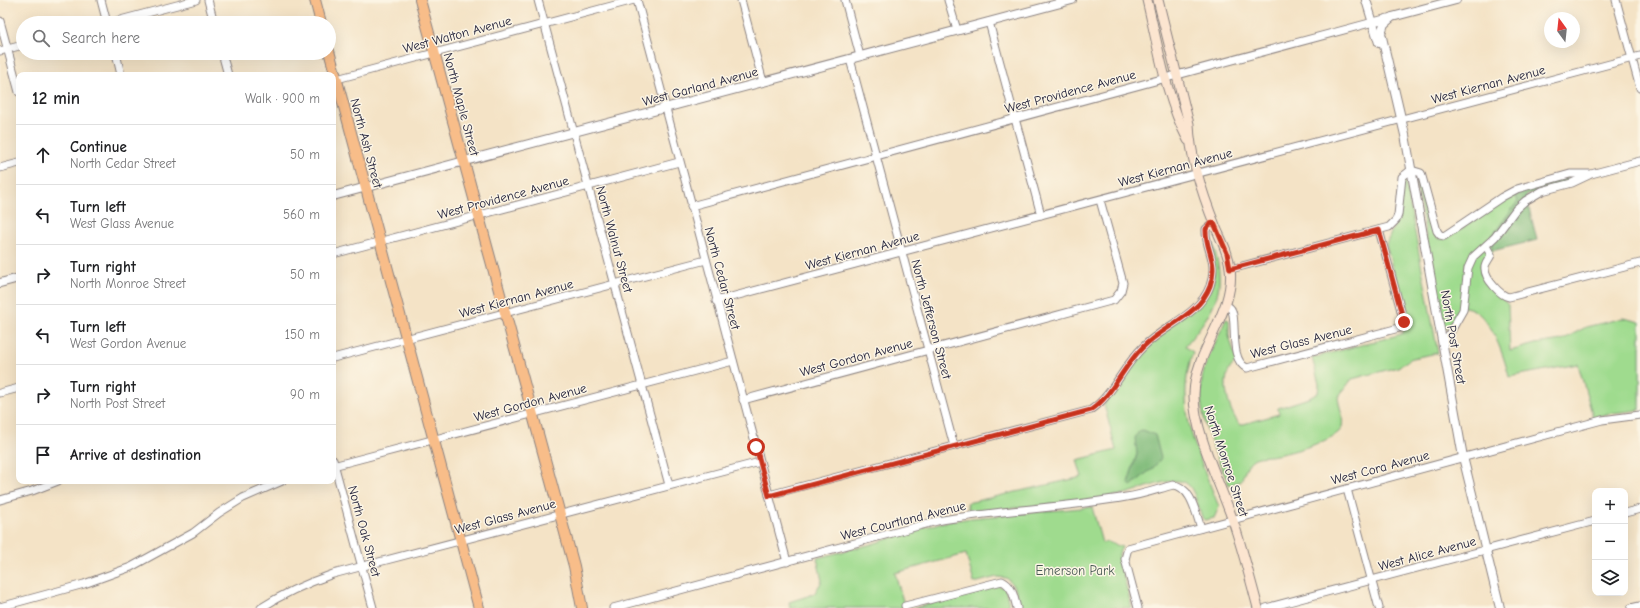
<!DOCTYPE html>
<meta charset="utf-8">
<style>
:root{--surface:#fff;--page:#f6f6f6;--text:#202124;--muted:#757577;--line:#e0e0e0}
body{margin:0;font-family:"Comic Neue",sans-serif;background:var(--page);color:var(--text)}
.controls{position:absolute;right:12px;bottom:12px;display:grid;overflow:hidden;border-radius:8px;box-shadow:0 4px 16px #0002}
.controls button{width:36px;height:36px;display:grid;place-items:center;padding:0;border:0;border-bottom:1px solid var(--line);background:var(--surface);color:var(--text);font:20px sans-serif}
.compass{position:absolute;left:1544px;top:12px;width:36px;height:36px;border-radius:50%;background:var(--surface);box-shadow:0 4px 16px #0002;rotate:345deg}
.stop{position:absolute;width:12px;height:12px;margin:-9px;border:3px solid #c8321e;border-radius:50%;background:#fff}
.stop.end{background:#c8321e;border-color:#fff;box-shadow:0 1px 4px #0008}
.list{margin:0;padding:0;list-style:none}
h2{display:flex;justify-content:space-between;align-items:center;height:52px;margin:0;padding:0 16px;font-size:17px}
h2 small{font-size:13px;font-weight:400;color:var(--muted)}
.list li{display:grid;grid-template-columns:26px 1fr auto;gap:12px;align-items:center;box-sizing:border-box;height:60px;padding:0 16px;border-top:1px solid var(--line)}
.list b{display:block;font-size:15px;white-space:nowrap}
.list p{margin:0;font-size:13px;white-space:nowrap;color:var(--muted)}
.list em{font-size:13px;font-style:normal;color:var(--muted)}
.icon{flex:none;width:22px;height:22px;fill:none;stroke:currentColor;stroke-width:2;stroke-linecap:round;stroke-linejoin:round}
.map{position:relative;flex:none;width:1640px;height:608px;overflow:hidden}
.search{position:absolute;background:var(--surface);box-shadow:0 4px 16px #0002;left:16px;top:16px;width:320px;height:44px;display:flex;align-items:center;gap:10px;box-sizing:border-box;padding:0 14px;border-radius:22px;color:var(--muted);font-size:15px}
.panel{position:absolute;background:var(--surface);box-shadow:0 4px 16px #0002;left:16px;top:72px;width:320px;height:412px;border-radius:8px}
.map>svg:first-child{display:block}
</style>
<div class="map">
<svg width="1640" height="608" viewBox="0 0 1640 608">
<rect width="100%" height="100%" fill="#fcf5e5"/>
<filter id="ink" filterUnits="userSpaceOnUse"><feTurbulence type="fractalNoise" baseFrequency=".025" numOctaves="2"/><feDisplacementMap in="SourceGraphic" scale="8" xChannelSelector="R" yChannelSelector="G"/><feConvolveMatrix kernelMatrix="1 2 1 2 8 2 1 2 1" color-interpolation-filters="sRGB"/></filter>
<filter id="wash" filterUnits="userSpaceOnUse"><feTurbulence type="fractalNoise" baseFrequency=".012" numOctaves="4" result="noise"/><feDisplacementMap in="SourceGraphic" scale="16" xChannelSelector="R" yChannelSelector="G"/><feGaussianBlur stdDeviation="0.9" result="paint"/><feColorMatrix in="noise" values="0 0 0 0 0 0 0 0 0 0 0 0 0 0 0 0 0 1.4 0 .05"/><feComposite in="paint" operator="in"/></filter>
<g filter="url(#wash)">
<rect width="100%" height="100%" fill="#f4e3c6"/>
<g fill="#9fdb8e" stroke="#607e64" fill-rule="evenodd">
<path d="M1417 174 1419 176 1434 233 1438 239H1446L1514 193 1519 201 1492 236V251L1481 264V275L1508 305 1510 351 1535 344 1562 340 1586 327 1623 318 1640 322V410L1613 413 1593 417 1578 364 1509 377C1504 356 1488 304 1460 307L1448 327 1445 328 1442 323 1415 177Z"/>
<path d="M1403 178 1406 185 1438 353 1412 358 1398 367 1352 379 1338 397C1339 406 1344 418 1342 427 1339 440 1289 453 1276 455 1269 457 1258 455 1252 460 1246 465 1244 474 1241 481L1229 485C1214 449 1193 410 1204 370 1209 353 1219 336 1226 319L1229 320V336L1237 362C1217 373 1228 411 1240 425L1279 414 1278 408 1309 398 1318 393 1319 384 1312 358 1402 334 1406 327 1407 321 1386 245 1398 216Z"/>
<path d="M1210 236C1229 287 1218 306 1185 346L1193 352C1173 409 1199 455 1219 507L1214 518 1206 520 1203 519C1197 509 1196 487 1184 482 1170 477 1141 490 1125 494 1074 504 1021 507 969 512L967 503 1082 477 1077 460 1116 450 1104 404 1140 354 1211 289ZM1137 454 1131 486 1128 483Z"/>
<path d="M1092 507 1102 543 1107 542 1122 547 1119 553V559L1132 608H1020L1015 588 1007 578 997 577 974 583 966 554 895 573 905 608H790L789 602 814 594 822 581 817 558 872 544 939 523 971 518Z"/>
<path d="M997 585 1005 588 1010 608H914Z"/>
</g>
<g fill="#7fbb79" stroke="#506e5a">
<path d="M1570 177 1573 178 1571 180 1526 196 1537 240 1492 251V236L1518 201 1514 193Z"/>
<path d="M1143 430 1155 435 1161 458 1154 467 1131 486 1128 483 1137 454 1135 438 1139 431Z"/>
</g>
</g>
<g filter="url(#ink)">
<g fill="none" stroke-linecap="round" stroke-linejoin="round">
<g stroke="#8b8280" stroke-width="9">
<g id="minor">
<path d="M101 0 107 23"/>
<path d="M208 0 214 23"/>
<path d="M538 0 669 485"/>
<path d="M637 0 787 562"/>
<path d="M741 0 763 82"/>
<path d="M845 0 860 56"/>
<path d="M948 0 957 30"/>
<path d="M1616 0 1640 88"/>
<path d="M0 21 19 92"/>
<path d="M989 22 1041 215"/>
<path d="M109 23 196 0"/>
<path d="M0 51 23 45"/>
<path d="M116 53 121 75"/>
<path d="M222 53 228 75"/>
<path d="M850 59 954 446"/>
<path d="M333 80 634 0"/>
<path d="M0 168 19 163"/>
<path d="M691 206 1392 17"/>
<path d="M1486 246 1491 255C1489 260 1484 264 1485 269 1485 279 1501 296 1509 297L1640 263"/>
<path d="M333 254 679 162"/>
<path d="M1231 269 1389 227 1396 220 1398 215 1402 177 1411 170 1421 173 1437 231 1440 235 1444 236 1502 197 1517 189 1570 174H1591L1640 161"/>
<path d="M716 301 1640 56"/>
<path d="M1225 305C1228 306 1231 307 1232 311 1237 322 1229 361 1247 368L1399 328 1403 325V318L1379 230"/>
<path d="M1443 345 1463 310 1468 268 1473 257 1495 237 1516 209 1525 201 1542 191 1572 183 1589 175"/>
<path d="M333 358 706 260"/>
<path d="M0 393 19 388"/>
<path d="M743 400 1114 300 1121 291 1123 283 1100 200"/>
<path d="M333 460 373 608"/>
<path d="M333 466 733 361"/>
<path d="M1347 489 1379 608"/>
<path d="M769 495 1091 410C1114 394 1123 366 1143 347 1164 325 1199 316 1210 286 1219 259 1205 251 1206 229L1214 223"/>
<path d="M0 500 32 491 58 481"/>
<path d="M1625 513 1640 509"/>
<path d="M905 606 1002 581C1013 586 1014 598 1017 608"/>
<path d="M0 607 84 584 131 567 193 533 219 513 243 498 282 481"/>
<path d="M261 608C284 593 307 583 333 574L760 462"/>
<path d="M613 608 937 521C999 510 1063 508 1126 497 1142 495 1158 489 1173 485 1191 486 1196 514 1201 528"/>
<path d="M1138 608 1125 559 1128 548 1602 420 1640 415"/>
<path d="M1266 608 1595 521"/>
<path d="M1631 608 1640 606"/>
</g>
</g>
<g stroke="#8b8280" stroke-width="10">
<g id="tertiary">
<path d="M1366 0 1379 43"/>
<path d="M1456 0 1392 17 1384 24 1381 33 1405 135 1463 457 1500 608"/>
<path d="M333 196 1072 0"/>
<path d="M0 283 19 278"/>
</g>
</g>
<g stroke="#8b8280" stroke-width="11">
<g id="secondary">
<path d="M1147 0C1158 46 1166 98 1188 140"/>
<path d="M1158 0 1189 124C1190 159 1203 196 1216 228 1222 242 1229 254 1230 268 1236 311 1195 349 1194 394 1193 429 1220 484 1232 518 1242 547 1250 578 1258 608"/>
</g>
</g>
<g stroke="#8b8280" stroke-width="12">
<g id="primary">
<path d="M315 0 321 23"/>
<path d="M420 0 574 566 582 608"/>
<path d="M329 51 479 608"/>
</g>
</g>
<use href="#minor" stroke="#fff" stroke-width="7"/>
<use href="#tertiary" stroke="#fff" stroke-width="8"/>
<use href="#secondary" stroke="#fce5d0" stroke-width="9"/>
<use href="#primary" stroke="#f8bd89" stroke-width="10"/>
</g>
</g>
<g fill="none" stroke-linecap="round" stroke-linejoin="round" filter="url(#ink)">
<path stroke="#c8321e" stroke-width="5" d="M756 447 769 496 1091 410C1114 394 1123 366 1143 347 1164 325 1199 316 1210 286 1219 260 1205 251 1206 229L1210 224 1214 223 1227 253 1230 269 1379 230 1404 322"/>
</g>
<g text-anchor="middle" stroke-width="3" stroke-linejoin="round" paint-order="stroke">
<g font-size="13" fill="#22223b" stroke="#fcf5e5">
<text transform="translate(457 34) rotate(-15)" y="5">West Walton Avenue</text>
<text transform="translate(1488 84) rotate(-15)" y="5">West Kiernan Avenue</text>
<text transform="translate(700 86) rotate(-15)" y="5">West Garland Avenue</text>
<text transform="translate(1070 91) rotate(-15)" y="5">West Providence Avenue</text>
<text transform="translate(462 104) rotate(75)" y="5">North Maple Street</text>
<text transform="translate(367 143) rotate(75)" y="5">North Ash Street</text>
<text transform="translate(1175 167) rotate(-15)" y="5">West Kiernan Avenue</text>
<text transform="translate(503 197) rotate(-15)" y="5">West Providence Avenue</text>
<text transform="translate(615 239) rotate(75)" y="5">North Walnut Street</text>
<text transform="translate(862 250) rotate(-15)" y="5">West Kiernan Avenue</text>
<text transform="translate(723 278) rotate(75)" y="5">North Cedar Street</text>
<text transform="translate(516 298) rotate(-15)" y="5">West Kiernan Avenue</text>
<text transform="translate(932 319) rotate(75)" y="5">North Jefferson Street</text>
<text transform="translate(1454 337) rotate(80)" y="5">North Post Street</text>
<text transform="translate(1301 341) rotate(-14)" y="5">West Glass Avenue</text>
<text transform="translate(856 357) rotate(-15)" y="5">West Gordon Avenue</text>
<text transform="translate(530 402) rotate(-15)" y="5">West Gordon Avenue</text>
<text transform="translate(1227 461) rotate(72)" y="5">North Monroe Street</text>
<text transform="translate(1380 467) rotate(-15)" y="5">West Cora Avenue</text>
<text transform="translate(505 516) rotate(-15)" y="5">West Glass Avenue</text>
<text transform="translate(903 520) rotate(-14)" y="5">West Courtland Avenue</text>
<text transform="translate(365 531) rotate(75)" y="5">North Oak Street</text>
<text transform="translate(1427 553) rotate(-15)" y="5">West Alice Avenue</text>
</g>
<g font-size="13" fill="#485a54" stroke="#fcf5e5">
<text x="1075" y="575">Emerson Park</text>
</g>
</g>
</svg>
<div class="controls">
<button>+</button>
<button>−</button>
<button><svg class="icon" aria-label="layers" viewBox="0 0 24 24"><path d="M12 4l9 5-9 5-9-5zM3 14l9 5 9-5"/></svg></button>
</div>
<svg class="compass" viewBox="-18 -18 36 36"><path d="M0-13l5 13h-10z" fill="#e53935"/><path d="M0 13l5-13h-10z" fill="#757577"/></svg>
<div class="stop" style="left:756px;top:447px"></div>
<div class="stop end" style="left:1404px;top:322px"></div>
<div class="search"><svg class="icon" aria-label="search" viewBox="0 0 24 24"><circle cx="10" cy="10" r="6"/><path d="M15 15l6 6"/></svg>Search here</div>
<section class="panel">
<h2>12 min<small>Walk · 900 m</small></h2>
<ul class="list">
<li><svg class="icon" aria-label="ahead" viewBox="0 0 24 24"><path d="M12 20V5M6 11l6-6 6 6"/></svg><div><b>Continue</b><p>North Cedar Street</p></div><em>50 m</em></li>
<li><svg class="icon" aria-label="left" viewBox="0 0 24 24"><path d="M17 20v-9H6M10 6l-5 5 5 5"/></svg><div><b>Turn left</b><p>West Glass Avenue</p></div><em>560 m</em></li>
<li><svg class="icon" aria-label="right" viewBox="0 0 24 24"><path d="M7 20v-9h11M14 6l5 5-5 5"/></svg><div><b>Turn right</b><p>North Monroe Street</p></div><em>50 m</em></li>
<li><svg class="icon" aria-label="left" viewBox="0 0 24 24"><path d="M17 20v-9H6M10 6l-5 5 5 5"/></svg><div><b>Turn left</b><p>West Gordon Avenue</p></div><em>150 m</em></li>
<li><svg class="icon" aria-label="right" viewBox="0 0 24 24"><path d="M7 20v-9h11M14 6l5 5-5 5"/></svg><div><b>Turn right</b><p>North Post Street</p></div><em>90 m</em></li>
<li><svg class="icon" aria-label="arrive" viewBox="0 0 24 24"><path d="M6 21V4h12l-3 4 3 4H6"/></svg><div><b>Arrive at destination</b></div></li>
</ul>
</section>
</div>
